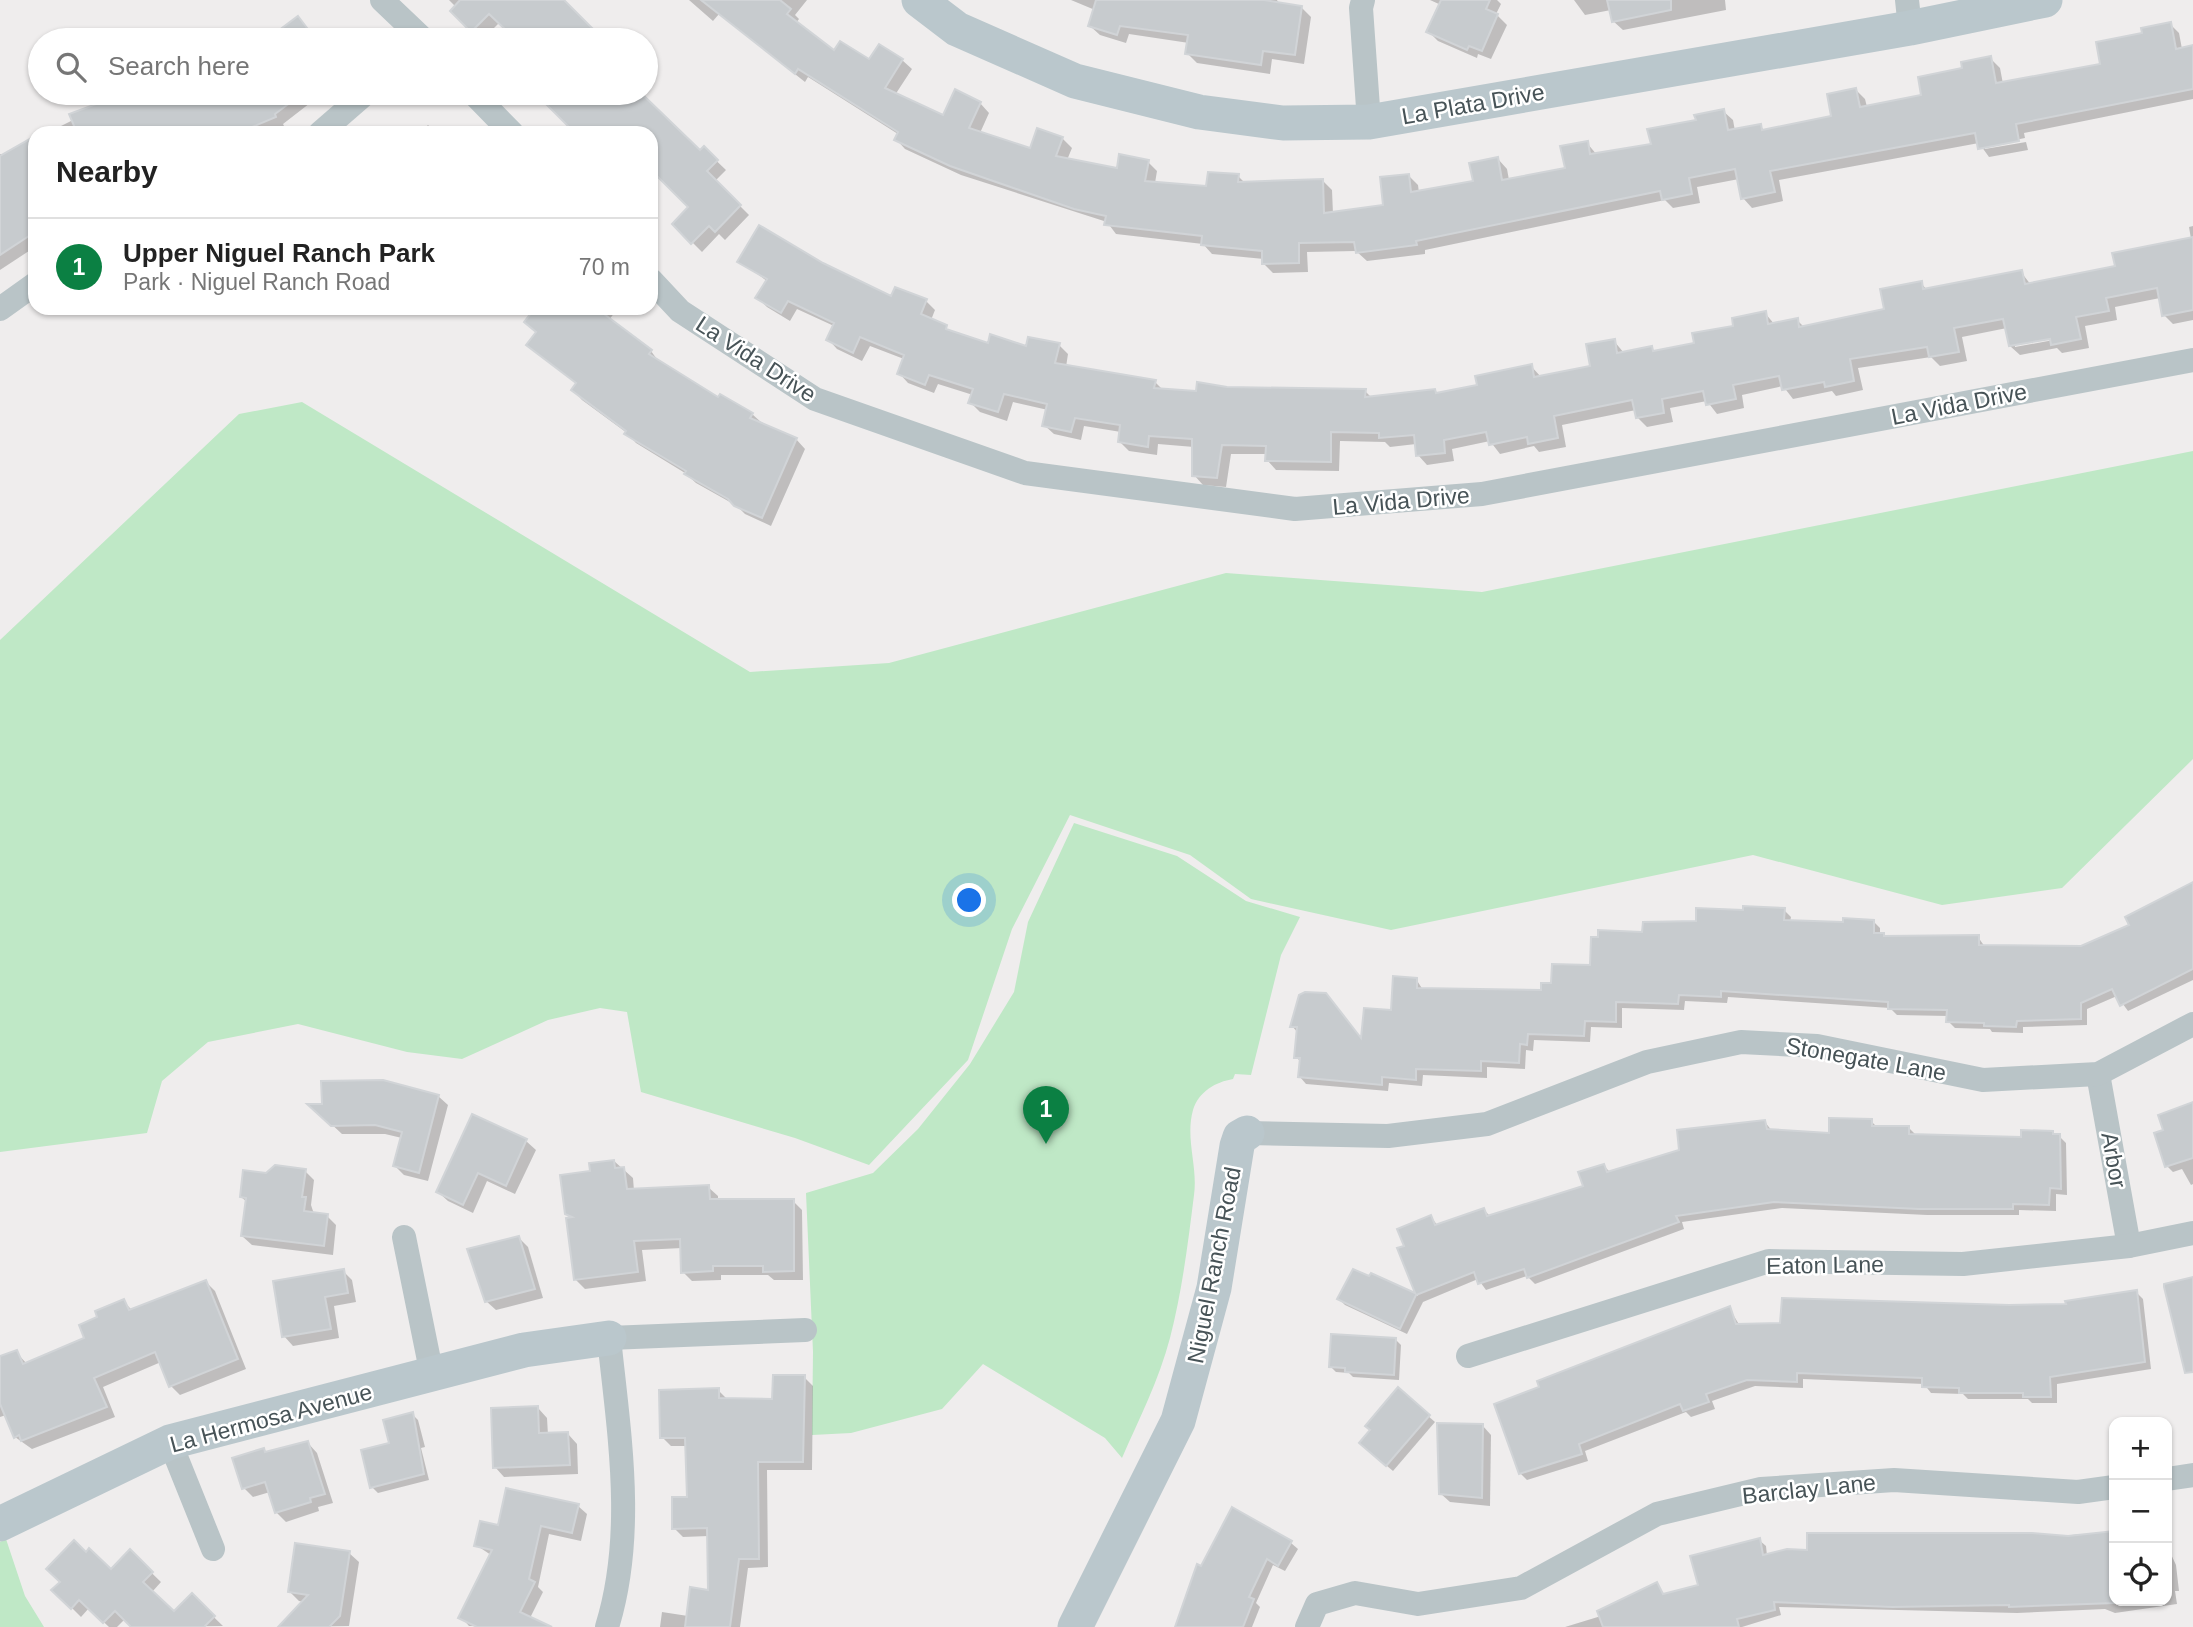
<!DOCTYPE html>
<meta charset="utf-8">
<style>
:root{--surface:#fff;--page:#f6f6f6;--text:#222;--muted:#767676;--line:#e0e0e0;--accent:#0b8043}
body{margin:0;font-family:Helvetica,sans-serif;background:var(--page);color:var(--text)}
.controls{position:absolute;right:21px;bottom:21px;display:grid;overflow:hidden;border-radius:14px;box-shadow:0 2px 5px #0004}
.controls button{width:63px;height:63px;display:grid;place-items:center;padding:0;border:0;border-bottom:2px solid var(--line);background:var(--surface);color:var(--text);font:35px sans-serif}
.you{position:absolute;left:970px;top:901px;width:24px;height:24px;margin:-18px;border:5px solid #fff;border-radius:50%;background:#1a73e8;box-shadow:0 0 0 10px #1a73e833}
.badge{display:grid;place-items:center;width:46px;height:46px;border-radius:50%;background:var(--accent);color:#fff;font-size:23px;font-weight:700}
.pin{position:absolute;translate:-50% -58px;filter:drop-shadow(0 2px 4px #0008)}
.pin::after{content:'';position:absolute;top:37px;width:24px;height:21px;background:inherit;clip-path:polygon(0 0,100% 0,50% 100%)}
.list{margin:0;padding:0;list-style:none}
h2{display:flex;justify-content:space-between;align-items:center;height:91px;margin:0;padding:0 28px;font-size:30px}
h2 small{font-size:23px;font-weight:400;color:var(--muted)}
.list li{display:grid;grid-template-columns:46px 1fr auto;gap:21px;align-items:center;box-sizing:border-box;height:98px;padding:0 28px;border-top:2px solid var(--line)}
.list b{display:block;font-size:26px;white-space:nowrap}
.list p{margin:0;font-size:23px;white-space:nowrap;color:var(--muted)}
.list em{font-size:23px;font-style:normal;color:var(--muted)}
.icon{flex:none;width:38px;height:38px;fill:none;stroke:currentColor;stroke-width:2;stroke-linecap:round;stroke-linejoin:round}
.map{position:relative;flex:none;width:2193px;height:1627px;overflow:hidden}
.search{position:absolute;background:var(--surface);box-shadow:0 2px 5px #0004;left:28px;top:28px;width:630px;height:77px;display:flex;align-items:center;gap:18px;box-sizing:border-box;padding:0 24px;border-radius:38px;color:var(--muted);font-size:26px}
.panel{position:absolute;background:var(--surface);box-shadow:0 2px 5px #0004;left:28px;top:126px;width:630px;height:189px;border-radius:21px}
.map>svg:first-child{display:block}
</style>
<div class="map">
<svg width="2193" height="1627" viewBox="0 0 2193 1627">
<rect width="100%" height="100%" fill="#efeded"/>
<g fill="#bfe8c6">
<path d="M302 402 750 672 889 663 1226 573 1482 592 2193 451V759L2062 888 1942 905 1753 855 1391 930 1251 899 1190 855 1070 815 1012 929 968 1060 869 1165 795 1138 641 1092 627 1012 600 1008 548 1020 462 1059 407 1052 298 1024 208 1042 162 1081 147 1133 0 1152V640L239 414Z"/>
<path d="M1074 823 1177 856 1246 901 1300 917 1281 955 1251 1075 1235 1074 1233 1079C1216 1082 1199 1091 1193 1110 1185 1139 1198 1166 1194 1195 1188 1243 1182 1292 1170 1338 1159 1380 1139 1419 1122 1458L1105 1438 983 1364 942 1409 851 1433 812 1435 813 1352 806 1193 873 1173 918 1129 970 1064 1014 992 1028 922Z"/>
<path d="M6 1539 25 1596 44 1627H0V1542Z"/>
</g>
<g fill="#0003" fill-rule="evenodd">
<path d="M449 0H564L603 40H533L530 37 518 40 500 22 482 40 452 11 456 7Z"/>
<path d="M689 0H807L795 15 799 19 796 23 835 52 870 61 902 60 912 69 895 95 944 117 980 103 989 113 980 133 1031 151 1062 138 1072 148 1067 160 1118 170 1148 162 1157 171 1155 183 1208 188 1238 176 1245 183 1323 181 1332 190 1333 214 1385 207 1408 175 1418 185 1419 193 1475 183 1498 159 1507 169 1509 180 1567 170 1587 143 1597 155 1653 145 1723 111 1733 120 1735 131 1760 126 1765 131 1833 117 1856 90 1865 99 1867 107 1923 96 1964 69 1990 58 2000 68 2003 84 2102 66 2144 35 2170 24 2179 33 2182 49 2193 47V99L2024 133 2025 138 1985 146V149L2026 142 2028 150 1989 157 1979 143 1779 180 1783 201 1752 208 1743 198 1739 179 1697 187 1700 203 1673 208 1665 200 1425 250V254L1367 261 1356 251 1307 252 1308 272 1273 273 1264 264V259L1212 254 1203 244 1116 234 1107 222 961 175 905 149 896 139 898 134 808 77 805 82 719 14 713 21Z"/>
<path d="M1071 0H1277L1279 4 1301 7 1311 17 1304 64 1272 59 1270 74 1197 63 1187 53 1189 43 1129 34 1126 43 1100 35 1090 26 1095 10Z"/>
<path d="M1430 0H1497L1501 4 1496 14 1507 25 1491 59 1478 54 1477 58 1438 41 1429 32 1441 5Z"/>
<path d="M1574 0H1725L1726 10 1623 30 1613 21 1611 10 1585 15Z"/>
<path d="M297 19 318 40H268Z"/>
<path d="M126 93H323L283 124 284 126 269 133H47L73 120 71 115Z"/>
<path d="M544 93H638L700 153 704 149 726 170 715 181 749 215 725 240 719 234 702 252 674 224 691 207 651 162V133H576L540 96Z"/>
<path d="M428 125 436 133H420Z"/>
<path d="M35 139V247L0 270V154H6Z"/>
<path d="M2193 226V320L2173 324 2164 315 2160 298 2115 307 2117 320 2085 326 2089 348 2062 353 2057 348 2020 355 2010 346 2007 328 1962 337 1967 361 1940 366 1931 357 1858 368 1863 390 1836 396 1832 391 1793 399 1783 386 1742 395 1744 408 1717 414 1707 401 1670 408 1673 422 1647 427 1637 417 1636 410 1562 425 1566 447 1539 452 1534 446 1500 454 1490 441 1452 449 1454 461 1427 465 1418 455 1416 444 1390 447 1385 442 1340 441 1339 471 1276 470 1267 460V454H1231L1226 487 1203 485 1194 475V447L1158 444 1157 455 1129 451 1120 442 1121 432 1084 426 1081 440 1054 434 1044 425 1048 410 1013 402 1007 421 980 412 970 402 973 395 938 384 934 393 908 383 899 373 904 359 870 346 862 361 837 349 828 339 834 326 797 309 790 321 767 307 757 297 767 281 739 261 822 264 892 299 926 301 935 310 931 320 953 333 989 345 1028 348 1059 345 1068 354 1066 367 1155 382 1163 390 1198 393 1227 389 1365 391 1372 398 1435 391 1438 394 1479 386 1531 366 1541 377 1592 368 1614 341 1624 353 1651 348 1655 352 1696 344 1765 313 1775 325 1797 320 1804 327 1886 311 1921 283 1927 290 2021 272 2031 285 2117 267 2191 239 2189 227ZM2058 335 2059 339 2015 347V343Z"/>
<path d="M523 308H611L615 312 609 320 651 351 659 362 719 399 752 414 762 423 796 439 805 449 771 526 745 514 737 506 696 483 685 473 636 443 627 433 582 400 573 390 577 384 528 345 537 333 531 316Z"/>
<path d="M2193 884V980L2128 1011 2117 996 2087 1009V1025L2023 1027V1033L1992 1032 1990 1029 1955 1028 1948 1021V1016L1897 1015 1890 1008 1728 997 1727 1003 1685 1001 1684 1010 1622 1008V1028L1591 1027 1590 1042 1534 1040 1533 1051 1526 1050 1525 1069 1487 1067V1078L1423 1075 1422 1086 1389 1083 1388 1091 1306 1084 1300 1077 1301 1062 1296 1057 1298 1033 1292 1026 1300 996 1362 1041 1392 1012 1416 979 1423 990 1543 992 1592 966 1644 934 1745 912 1784 910 1791 917 1790 922 1845 924 1873 921 1880 928V935L1886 938 1978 937 1985 947 2082 948 2132 926Z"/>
<path d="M438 1096 448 1105 428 1181 404 1175 395 1166 402 1138 385 1134H342L311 1105Z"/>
<path d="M2193 1104V1184L2191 1185 2182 1169 2173 1172 2167 1166 2165 1131Z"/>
<path d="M1871 1121 1878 1128H1909L1916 1135 2023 1138 2059 1136 2066 1143 2067 1195 2056 1194V1211L2019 1210V1215H1927L1782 1208 1682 1222 1684 1229 1535 1284 1527 1276 1486 1290 1478 1279 1423 1302 1407 1334 1345 1305 1339 1299 1372 1275 1418 1296 1399 1249 1406 1247 1431 1217 1438 1226 1484 1210 1491 1217 1585 1187 1604 1166 1611 1173 1765 1122 1772 1131 1831 1135Z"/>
<path d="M526 1141 536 1150 515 1194 487 1181 473 1213 448 1201 438 1192Z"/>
<path d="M614 1161 633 1178 634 1191 708 1187 718 1196V1201H793L802 1210 803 1280H774L768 1275H721V1280L692 1281 683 1272 682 1248 642 1250 646 1281 585 1289 575 1279 572 1219 567 1213 592 1173Z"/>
<path d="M305 1171 314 1180 311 1205 314 1214 327 1216 336 1225 333 1255 252 1245 242 1236 247 1202 241 1197 266 1175Z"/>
<path d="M519 1238 528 1247 543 1298 496 1310 486 1301Z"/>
<path d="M343 1271 352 1280 356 1302 334 1306 339 1338 293 1346 284 1336Z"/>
<path d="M206 1282 215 1291 246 1369 180 1395 171 1386 161 1362 103 1387 115 1417 32 1449 15 1437 6 1415 0 1417V1358L16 1352 27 1364 87 1339 100 1318 123 1301 133 1311Z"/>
<path d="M2136 1292 2143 1299 2151 1369 2057 1384V1403H2032L2028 1399H1968L1963 1394 1931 1393 1924 1384 1803 1379V1388L1755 1386 1712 1401 1715 1409 1691 1417 1686 1412 1585 1451 1588 1461 1527 1480 1520 1473 1729 1308 1740 1326 1782 1325 2068 1306Z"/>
<path d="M1395 1339 1401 1345 1399 1380 1353 1377 1349 1373 1336 1372 1330 1366Z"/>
<path d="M804 1377 813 1386 812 1470H767L768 1567 748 1568 740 1627H660L662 1612 688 1616 710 1592 709 1536 683 1537 674 1528 688 1499 687 1446H671L662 1437 718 1390 727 1399 774 1401Z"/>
<path d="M1398 1390 1435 1422 1393 1471 1367 1449Z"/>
<path d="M538 1408 547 1418 548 1435 568 1434 577 1444 578 1474 504 1477 495 1467Z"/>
<path d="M412 1414 418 1420 425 1447 421 1448 429 1480 378 1493 372 1487 391 1444Z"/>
<path d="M1482 1425 1491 1435 1490 1506 1450 1502 1440 1493Z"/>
<path d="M308 1443 317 1453 333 1503 318 1507 319 1511 286 1522 276 1512 270 1492 253 1497 244 1488 263 1450 266 1453Z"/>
<path d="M578 1506 587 1514 581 1541 549 1534 538 1587 543 1592 530 1618 548 1627 469 1626 461 1617 491 1555 476 1545 499 1527Z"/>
<path d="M2114 1532V1601H2167V1534L2169 1550 2176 1565 2179 1591H2175L2177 1604 2115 1613 2105 1609 2017 1613 1779 1607 1781 1615 1742 1627H1565L1601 1616 1656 1584 1665 1596 1700 1586 1759 1540 1766 1546 1767 1556Z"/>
<path d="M1291 1543 1298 1549 1285 1571 1273 1565 1256 1603 1260 1607 1252 1627H1176L1202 1568Z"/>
<path d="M130 1552 161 1582 152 1592 174 1613 192 1596 223 1626 133 1627 125 1619 117 1627H109L89 1608 81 1617 63 1599 86 1554 111 1571Z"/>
<path d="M349 1553 359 1562 349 1626 282 1627 305 1602 299 1601 289 1591Z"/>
</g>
<g fill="#c7cbce" stroke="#d1d4d7" stroke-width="2">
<path d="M460 0H564L604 40H516L489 14 471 32 450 11Z"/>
<path d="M701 0H780L791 9 787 14 834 50 840 41 869 59 879 44 903 59 885 88 943 115 955 89 981 102 969 128 1030 148 1037 128 1063 137 1056 156 1117 168 1119 154 1149 160 1145 181 1206 186 1208 172 1239 174 1238 182 1323 179 1324 213 1383 205 1380 177 1409 174 1411 192 1473 181 1469 163 1498 157 1502 180 1565 168 1560 146 1588 141 1590 154 1651 144 1647 129 1696 120 1694 115 1724 109 1728 130 1761 124 1762 130 1831 116 1827 94 1856 88 1860 107 1921 95 1918 77 1962 68 1961 62 1991 56 1996 83 2100 64 2096 42 2142 33 2141 28 2171 22 2176 49 2193 45V89L2016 124 2019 141 1978 149 1975 133 1770 171 1775 192 1741 199 1735 169 1689 178 1692 194 1662 200 1660 191 1416 241 1417 245 1356 253 1354 242 1299 243V263L1262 264V251L1201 245 1202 236 1104 225 1106 216 1074 209 950 166 894 140 898 132 798 69 795 74Z"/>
<path d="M1096 0H1264L1302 6 1295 55 1263 51 1261 65 1185 54 1188 35 1120 26 1117 35 1088 26Z"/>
<path d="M1441 0H1490L1486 9 1498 14 1482 51 1469 46 1467 50 1426 32Z"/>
<path d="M1607 0H1671V10L1612 22Z"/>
<path d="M298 16 316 40H266Z"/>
<path d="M126 93H303L275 114 276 117 238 133H77L69 114Z"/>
<path d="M535 93H641L700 150 704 146 718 160 707 171 741 205 715 232 709 226 691 244 672 224 688 207 651 170V133H575Z"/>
<path d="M35 136V232L0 255V156Z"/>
<path d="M759 225 823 263 891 296 895 287 927 299 921 314 947 325 946 329 988 343 990 334 1026 346 1028 337 1060 343 1055 363 1156 380 1154 388 1196 391 1197 382 1227 387 1366 389 1365 397 1435 389 1436 393 1477 385 1475 376 1532 364 1534 377 1590 366 1586 344 1615 339 1617 353 1652 346 1653 351 1694 343 1692 333 1733 326 1732 318 1766 311 1768 324 1798 318 1799 327 1884 309 1880 289 1922 281 1923 289 2022 270 2025 284 2115 266 2112 253 2193 237V310L2162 316 2157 288 2106 298 2109 311 2076 317 2081 339 2051 345 2050 339 2009 346 2003 319 1954 328 1959 352 1929 357 1927 347 1850 359 1854 381 1825 387 1824 382 1782 390 1779 376 1733 385 1736 399 1706 405 1703 391 1662 399 1664 413 1636 418 1632 400 1554 416 1558 438 1528 444 1527 437 1489 445 1486 432 1444 440 1445 453 1416 456 1414 435 1379 438V433L1331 432V462L1265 461 1266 446 1222 445 1217 478 1192 476V439L1149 436 1148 447 1118 442 1120 425 1075 418 1071 432 1042 426 1047 404 1004 394 998 412 968 403 973 389 929 375 925 385 897 374 904 355 860 337 853 353 826 340 834 323 788 301 781 313 755 298 767 279 737 262Z"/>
<path d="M535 308H596L652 350 649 354 718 397 720 394 753 413 750 418 797 438 762 518 734 506 728 499 684 474 686 471 624 434 626 431 571 390 576 383 526 345 536 332 524 322Z"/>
<path d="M2193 882V969L2120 1006 2112 989 2081 1003V1019L2017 1021 2016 1027 1984 1026V1023L1946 1022 1947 1010 1888 1009V1002L1721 991V997L1679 995 1678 1004 1616 1002V1022L1585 1021 1584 1036 1528 1034 1527 1045 1520 1044 1519 1063 1481 1061V1071L1416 1069V1080L1382 1077V1085L1298 1077 1300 1058H1294L1297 1027H1290L1299 995 1305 992 1326 993 1361 1038 1364 1008 1391 1010 1393 976 1417 978V988L1541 990V983H1551L1552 964 1590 965 1591 937H1598V930L1642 932 1643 922 1696 921V908L1743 910V906L1785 908 1784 920 1843 922V918L1874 920V933H1884V936L1979 935V945L2081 946 2129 925 2125 917Z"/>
<path d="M383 1080 439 1095 419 1173 393 1166 402 1132 375 1125 331 1126 307 1104H322L321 1081Z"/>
<path d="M2193 1102V1158L2165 1167 2154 1133 2163 1130 2158 1115Z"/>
<path d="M472 1114 527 1139 506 1186 478 1173 463 1205 436 1192Z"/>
<path d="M1829 1118 1872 1119V1126H1909V1134L2021 1137V1130L2053 1131V1134H2060L2061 1189 2050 1188 2049 1205 2013 1204V1209H1919L1774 1202 1676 1216 1679 1222 1527 1278 1524 1269 1478 1284 1474 1272 1416 1295 1400 1329 1337 1299 1353 1269 1369 1276 1371 1273 1415 1293 1397 1248 1404 1246 1397 1229 1431 1215 1435 1225 1484 1208 1487 1216 1583 1186 1578 1172 1604 1164 1607 1172 1679 1150 1677 1130 1765 1120 1767 1129 1829 1133Z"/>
<path d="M614 1160 615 1168 624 1167 627 1189 709 1185 710 1199H794V1271L763 1272V1266H713V1271L681 1273 680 1239 634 1241 638 1272 574 1280 566 1218 572 1217 565 1214 560 1175 590 1171 589 1163Z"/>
<path d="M275 1165 306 1169 302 1197H306L304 1211 328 1214 324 1246 241 1236 246 1198 240 1197 243 1170 266 1173Z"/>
<path d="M519 1236 535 1289 485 1302 467 1249Z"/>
<path d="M344 1269 348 1293 325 1297 331 1329 282 1337 273 1281Z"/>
<path d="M2193 1277V1372L2185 1373 2164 1287V1284Z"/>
<path d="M206 1280 238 1359 169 1387 155 1352 94 1378 107 1407 21 1441 19 1435 14 1438 0 1404V1356L17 1350 23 1364 84 1338 79 1325 97 1317 95 1311 124 1299 129 1310Z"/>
<path d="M2137 1290 2145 1362 2050 1377 2051 1397H2023V1393H1959V1388L1922 1387V1378L1797 1373V1382L1747 1380 1706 1394 1709 1402 1683 1411 1680 1404 1579 1444 1582 1454 1519 1474 1494 1404 1539 1387 1537 1381 1730 1306 1736 1324 1780 1323 1782 1298 2009 1305 2066 1304 2065 1301Z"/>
<path d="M1331 1334 1396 1338 1394 1375 1345 1372V1368L1329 1367Z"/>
<path d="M773 1375H805L803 1462H758L759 1559H739L730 1627H685L690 1587 708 1590 707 1528 672 1529V1497H687L685 1438H660L659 1390 719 1388V1398L772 1399Z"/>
<path d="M1398 1387 1430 1415 1386 1466 1359 1443 1370 1430 1365 1426Z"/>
<path d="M538 1406 539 1433 568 1432 570 1465 493 1468 491 1408Z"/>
<path d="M413 1412 424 1474 370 1488 361 1450 389 1443 383 1420Z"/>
<path d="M1437 1423 1483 1424 1482 1498 1439 1494Z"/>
<path d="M308 1441 325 1494 310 1498 311 1502 275 1513 265 1482 242 1489 232 1458 264 1448 265 1452Z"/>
<path d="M506 1488 579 1504 572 1533 541 1526 529 1579 535 1582 520 1612 552 1627H477L458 1618 492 1550 474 1546 480 1521 498 1525Z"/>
<path d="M1232 1507 1292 1541 1278 1566 1267 1559 1249 1597 1254 1599 1243 1627H1175L1197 1564 1201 1566Z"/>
<path d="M2114 1531V1603L2009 1607V1605L1892 1607 1774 1602 1775 1610 1737 1619 1739 1627H1603L1597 1611 1657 1582 1663 1594 1698 1585 1690 1556 1760 1538 1763 1555 1787 1549 1807 1550V1533H2032L2068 1536Z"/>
<path d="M74 1540 86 1552 89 1548 111 1569 130 1549 153 1572 143 1582 174 1611 192 1593 215 1616 204 1627H131L115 1611 103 1623 79 1600 71 1609 51 1590 60 1582 46 1569Z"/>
<path d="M295 1543 350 1551 340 1616 329 1627H278L308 1595 288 1592Z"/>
</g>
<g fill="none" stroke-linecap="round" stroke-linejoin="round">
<g stroke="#b9c4c7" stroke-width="24">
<path d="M382 0 424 40"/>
<path d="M1363 0 1361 8 1369 122"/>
<path d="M1907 0 1910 28"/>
<path d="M473 93 512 133"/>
<path d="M320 133 366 93"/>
<path d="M651 280 680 311 815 399 1025 473 1295 509 1482 494 2193 360"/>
<path d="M0 309 35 284"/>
<path d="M2098 1074 2129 1246"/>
<path d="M1247 1133 1388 1136 1487 1124 1647 1062 1741 1042 1817 1046 1983 1080 2098 1074 2193 1024"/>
<path d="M404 1237 432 1375"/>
<path d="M1468 1356 1769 1261 1963 1264 2129 1246 2193 1233"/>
<path d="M170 1442 213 1549"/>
<path d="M2167 1479 2193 1475"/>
<path d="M607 1627C636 1533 619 1434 609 1338L805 1330"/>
<path d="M1307 1627 1317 1604 1355 1593 1418 1604 1521 1588 1657 1514 1761 1489 1894 1480 2078 1492 2114 1487"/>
</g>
<g stroke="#bac7cc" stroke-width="35">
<path d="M919 0 957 29 1075 81 1199 112 1283 123 1369 122 1910 28 2045 0"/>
<path d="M0 1524 170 1442 524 1350 609 1338"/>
<path d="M1075 1627 1178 1421 1214 1288 1237 1146 1240 1137 1247 1133"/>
</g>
</g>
<g text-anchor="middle" stroke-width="5" stroke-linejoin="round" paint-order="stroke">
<g font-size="23" fill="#475357" stroke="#fff">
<text transform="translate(1473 104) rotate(-10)" y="8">La Plata Drive</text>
<text transform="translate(756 359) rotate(33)" y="8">La Vida Drive</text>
<text transform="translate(1959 404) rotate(-11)" y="8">La Vida Drive</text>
<text transform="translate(1401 501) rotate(-5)" y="8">La Vida Drive</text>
<text transform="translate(1866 1059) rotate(10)" y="8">Stonegate Lane</text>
<text transform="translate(2114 1160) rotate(80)" y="8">Arbor</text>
<text transform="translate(1214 1265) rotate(-79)" y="8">Niguel Ranch Road</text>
<text transform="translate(1825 1265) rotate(-1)" y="8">Eaton Lane</text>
<text transform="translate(271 1418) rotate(-15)" y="8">La Hermosa Avenue</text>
<text transform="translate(1809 1489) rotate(-6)" y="8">Barclay Lane</text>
</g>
</g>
</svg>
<div class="controls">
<button>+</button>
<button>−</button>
<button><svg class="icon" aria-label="locate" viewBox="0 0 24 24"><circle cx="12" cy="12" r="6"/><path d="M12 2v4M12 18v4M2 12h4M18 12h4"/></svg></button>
</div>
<div class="you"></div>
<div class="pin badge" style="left:1046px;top:1144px">1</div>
<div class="search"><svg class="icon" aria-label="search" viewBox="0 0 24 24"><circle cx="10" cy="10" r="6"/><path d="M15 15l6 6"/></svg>Search here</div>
<section class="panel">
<h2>Nearby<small></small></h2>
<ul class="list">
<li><span class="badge">1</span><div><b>Upper Niguel Ranch Park</b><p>Park · Niguel Ranch Road</p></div><em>70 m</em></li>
</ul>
</section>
</div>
